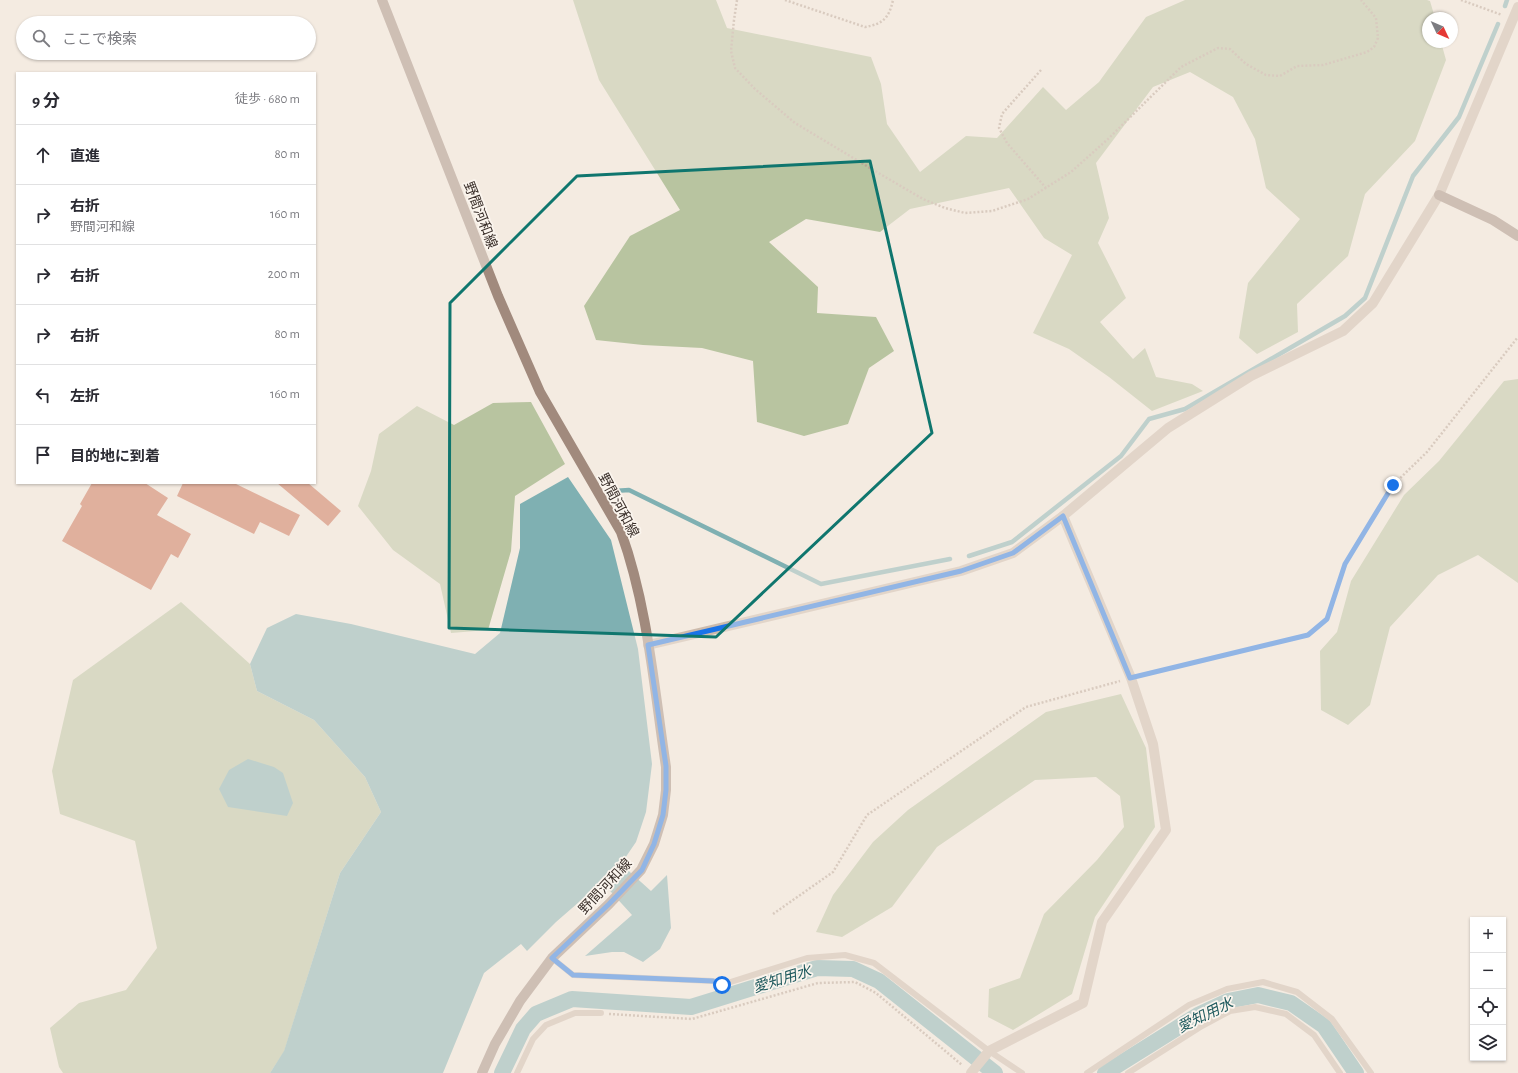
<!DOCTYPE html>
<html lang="ja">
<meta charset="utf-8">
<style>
:root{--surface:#fff;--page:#f7f7f7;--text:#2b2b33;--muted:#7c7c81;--line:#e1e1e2}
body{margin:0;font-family:"Alegreya Sans","Noto Sans JP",sans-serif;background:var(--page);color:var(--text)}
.controls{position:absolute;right:12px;bottom:12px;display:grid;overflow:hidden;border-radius:0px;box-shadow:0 1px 3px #0004}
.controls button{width:36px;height:36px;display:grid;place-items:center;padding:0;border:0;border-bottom:1px solid var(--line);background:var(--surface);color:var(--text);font:20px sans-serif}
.compass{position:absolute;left:1422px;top:12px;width:36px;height:36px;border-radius:50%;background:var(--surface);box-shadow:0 1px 3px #0004;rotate:134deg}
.stop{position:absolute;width:12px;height:12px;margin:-9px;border:3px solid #1a73e8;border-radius:50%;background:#fff}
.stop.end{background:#1a73e8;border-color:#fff;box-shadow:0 1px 4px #0008}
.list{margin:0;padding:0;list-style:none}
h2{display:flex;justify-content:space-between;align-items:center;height:52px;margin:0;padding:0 16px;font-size:17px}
h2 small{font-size:13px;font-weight:400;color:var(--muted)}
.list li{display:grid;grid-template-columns:26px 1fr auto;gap:12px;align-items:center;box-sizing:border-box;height:60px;padding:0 16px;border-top:1px solid var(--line)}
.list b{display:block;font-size:15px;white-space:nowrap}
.list p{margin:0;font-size:13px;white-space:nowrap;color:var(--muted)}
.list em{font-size:13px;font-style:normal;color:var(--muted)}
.icon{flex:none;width:22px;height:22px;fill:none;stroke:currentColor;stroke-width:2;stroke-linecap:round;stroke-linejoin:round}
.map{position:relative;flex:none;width:1518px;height:1073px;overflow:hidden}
.search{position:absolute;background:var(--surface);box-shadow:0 1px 3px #0004;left:16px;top:16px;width:300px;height:44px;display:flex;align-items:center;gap:10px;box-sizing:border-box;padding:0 14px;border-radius:22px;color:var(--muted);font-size:15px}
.panel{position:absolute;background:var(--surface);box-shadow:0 1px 3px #0004;left:16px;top:72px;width:300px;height:412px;border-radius:0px}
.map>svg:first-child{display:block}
</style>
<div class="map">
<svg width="1518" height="1073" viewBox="0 0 1518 1073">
<rect width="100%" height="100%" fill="#f4ebe1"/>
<g fill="#b8c4a0">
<path d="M573 0H716L727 28 871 57 881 84 887 124 920 172 966 136 997 138 1043 87 1066 110 1099 82 1146 17 1185 0H1427L1430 1 1435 18H1428V42H1441L1446 60 1415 141 1365 194 1348 256 1297 304 1298 332 1257 354 1239 338 1248 283 1300 219 1266 188 1255 139 1233 97 1190 72 1153 87 1096 163 1109 218 1098 243 1126 298 1100 322 1133 359 1145 348 1156 377 1192 384 1203 391 1152 411 1109 377 1069 349 1033 333 1072 255 1044 238 1009 188 910 209 880 232 806 219 769 242 818 287 817 313 876 317 894 351 869 368 848 424 804 436 757 422 753 361 702 348 643 345 596 340 584 306 630 236 680 210 599 80Z"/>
<path d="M1518 379V583L1478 555 1438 575 1390 627 1370 705 1348 725 1321 710 1320 651 1337 632 1351 581 1404 495 1439 461 1504 381Z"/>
<path d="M531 402 565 464 515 496 511 551 488 630 451 633 440 584 393 550 358 506 371 471 379 434 417 406 454 425 493 403Z"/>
<path d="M181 602 250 664 257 691 314 720 365 777 381 812 340 873 284 1052 270 1073H63L59 1067 50 1028 79 1003 126 990 157 948 135 841 60 814 52 771 73 680Z"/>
<path d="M1121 694 1146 748 1155 827 1095 917 1072 994 1013 1030 988 1017 989 989 1020 978 1044 914 1097 860 1124 827 1120 796 1096 777 1035 780 937 847 892 907 842 937 816 932 833 895 873 842 908 810 1046 712Z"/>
</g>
<g fill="#7fb0b2">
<path d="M568 477 611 540 638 649 652 764 646 812 636 842 621 864 651 891 667 875 671 928 660 949 643 962 624 952H612L585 956 632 915 602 882 556 922 527 951 521 944 484 973 443 1073H270L284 1051 340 873 381 812 365 777 314 720 257 691 250 664 267 628 296 614 351 624 475 654 500 633 520 548V504Z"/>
<path d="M248 759 274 767 283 773 293 803 287 816 228 807 219 789 229 770Z"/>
</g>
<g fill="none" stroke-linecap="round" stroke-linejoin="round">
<g stroke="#7fb0b2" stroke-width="4.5">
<path d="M1505 6 1507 0"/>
<path d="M614 491 629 490 821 584 950 559"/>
<path d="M969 556 1012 542 1121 456 1149 419 1185 409 1345 316 1365 298 1413 176 1459 117 1498 24"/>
</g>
<g stroke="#7fb0b2" stroke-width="16">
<path d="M502 1073 523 1029 536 1014 572 999 691 1007 817 968 853 969 879 981 995 1073"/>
<path d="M1105 1073 1198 1015 1228 1001 1258 995 1291 1003 1324 1026 1356 1073"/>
</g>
</g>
<g fill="#c8694b">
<path d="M92 483H145L168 498 157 515 191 534 178 558 171 554 151 590 62 541 82 506 80 504Z"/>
<path d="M183 483H234L300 515 289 536 260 522 254 534 177 496Z"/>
<path d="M277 483H308L341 511 328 526Z"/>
</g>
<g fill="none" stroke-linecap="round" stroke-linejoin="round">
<g stroke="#b9a596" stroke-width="2.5" stroke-dasharray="2 2" stroke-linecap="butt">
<path d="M737 0 734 20 731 51 735 68 755 89 795 123 875 171 923 199 945 208 965 213 992 211 1028 199 1071 172 1108 139 1181 67 1218 48 1230 49 1246 64 1266 75 1280 76 1297 66 1323 65 1367 52 1374 47 1378 38 1376 18 1361 0"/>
<path d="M785 0 865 27C883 24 889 18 893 0"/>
<path d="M1461 0 1502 15"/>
<path d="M1041 70 1002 114 999 128 1007 143 1046 188"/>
<path d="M1142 675 1308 635 1327 619 1345 564 1393 485 1427 452 1518 337"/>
<path d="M773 914 833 872 867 815 1026 707 1120 681"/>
<path d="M609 1014 692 1019 818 983 855 982 876 993 962 1065"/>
</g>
<g stroke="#cdbbac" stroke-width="6">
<path d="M552 958 573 975 713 981 721 985 807 958 845 955 874 963 989 1051 1022 1073"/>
<path d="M517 1073 533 1039 546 1025 575 1013H601"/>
<path d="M1087 1073 1189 1005 1227 989 1263 982 1297 992 1332 1019 1371 1073"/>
<path d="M1128 1073 1202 1026 1230 1011 1255 1007 1286 1014 1314 1035 1340 1073"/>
</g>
<g stroke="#cdbbac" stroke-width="10">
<path d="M648 645 961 571 1013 553 1063 516 1168 428 1251 376 1343 331 1373 303 1439 195 1518 7"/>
<path d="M971 1073 989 1051 1083 1003 1102 922 1166 830 1153 744 1131 678 1063 516"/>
</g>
<g stroke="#a18a7d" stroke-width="10">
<path d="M382 0 498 296 540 392 621 532C648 607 654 688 666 767V790L663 815 654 844 641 870 609 904 552 958 520 1001 495 1044 482 1073"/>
<path d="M1439 195 1493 220 1518 236"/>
</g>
</g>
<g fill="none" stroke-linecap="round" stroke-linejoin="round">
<path stroke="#1a73e8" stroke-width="5" d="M722 985 713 981 573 975 552 958 609 904 642 870 654 844 663 815 666 790V766L648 645 961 571 1013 553 1063 516 1130 678 1308 635 1327 619 1345 564 1393 485"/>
</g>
<path d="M0 0H1518V1073H0ZM870 161 932 433 716 637 449 628 450 303 577 176Z" fill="#f4ebe1" fill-opacity=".55" fill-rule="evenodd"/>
<path fill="none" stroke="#0f766e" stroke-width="3" stroke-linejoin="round" d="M870 161 932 433 716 637 449 628 450 303 577 176Z"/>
<g text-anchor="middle" stroke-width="3.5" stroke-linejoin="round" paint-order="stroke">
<g font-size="14" fill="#3b302b" stroke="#fbf5ee">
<text transform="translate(481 215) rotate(69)" y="5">野間河和線</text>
<text transform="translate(619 505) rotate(62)" y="5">野間河和線</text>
<text transform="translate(605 886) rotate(-47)" y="5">野間河和線</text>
</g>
<g font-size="15" font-style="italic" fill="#1f5a5e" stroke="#fbf5ee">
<text transform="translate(782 979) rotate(-17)" y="5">愛知用水</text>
<text transform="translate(1205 1015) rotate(-26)" y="5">愛知用水</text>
</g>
</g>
</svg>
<div class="controls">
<button>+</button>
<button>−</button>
<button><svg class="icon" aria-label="locate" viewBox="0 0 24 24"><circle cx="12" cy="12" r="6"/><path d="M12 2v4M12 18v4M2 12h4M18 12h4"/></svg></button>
<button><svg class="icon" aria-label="layers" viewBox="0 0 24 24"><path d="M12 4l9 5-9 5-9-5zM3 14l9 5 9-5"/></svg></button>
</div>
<svg class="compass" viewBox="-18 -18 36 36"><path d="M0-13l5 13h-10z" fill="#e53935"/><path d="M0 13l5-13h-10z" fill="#7c7c81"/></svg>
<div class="stop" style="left:722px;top:985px"></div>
<div class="stop end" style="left:1393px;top:485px"></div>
<div class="search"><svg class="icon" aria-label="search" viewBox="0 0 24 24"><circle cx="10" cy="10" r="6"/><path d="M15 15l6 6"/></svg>ここで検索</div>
<section class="panel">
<h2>9 分<small>徒歩 · 680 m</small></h2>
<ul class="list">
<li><svg class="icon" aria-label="ahead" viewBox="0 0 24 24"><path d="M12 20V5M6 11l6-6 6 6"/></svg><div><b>直進</b></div><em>80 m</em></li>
<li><svg class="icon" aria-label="right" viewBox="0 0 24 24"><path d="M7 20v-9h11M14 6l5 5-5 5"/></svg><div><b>右折</b><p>野間河和線</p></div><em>160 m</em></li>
<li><svg class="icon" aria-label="right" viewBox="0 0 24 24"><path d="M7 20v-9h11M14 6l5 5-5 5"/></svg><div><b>右折</b></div><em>200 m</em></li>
<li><svg class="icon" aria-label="right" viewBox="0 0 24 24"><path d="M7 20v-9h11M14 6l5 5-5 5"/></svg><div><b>右折</b></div><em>80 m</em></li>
<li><svg class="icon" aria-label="left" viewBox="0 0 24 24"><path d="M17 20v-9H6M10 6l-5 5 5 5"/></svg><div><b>左折</b></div><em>160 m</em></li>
<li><svg class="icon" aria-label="arrive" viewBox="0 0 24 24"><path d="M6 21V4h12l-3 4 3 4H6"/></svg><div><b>目的地に到着</b></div></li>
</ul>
</section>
</div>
